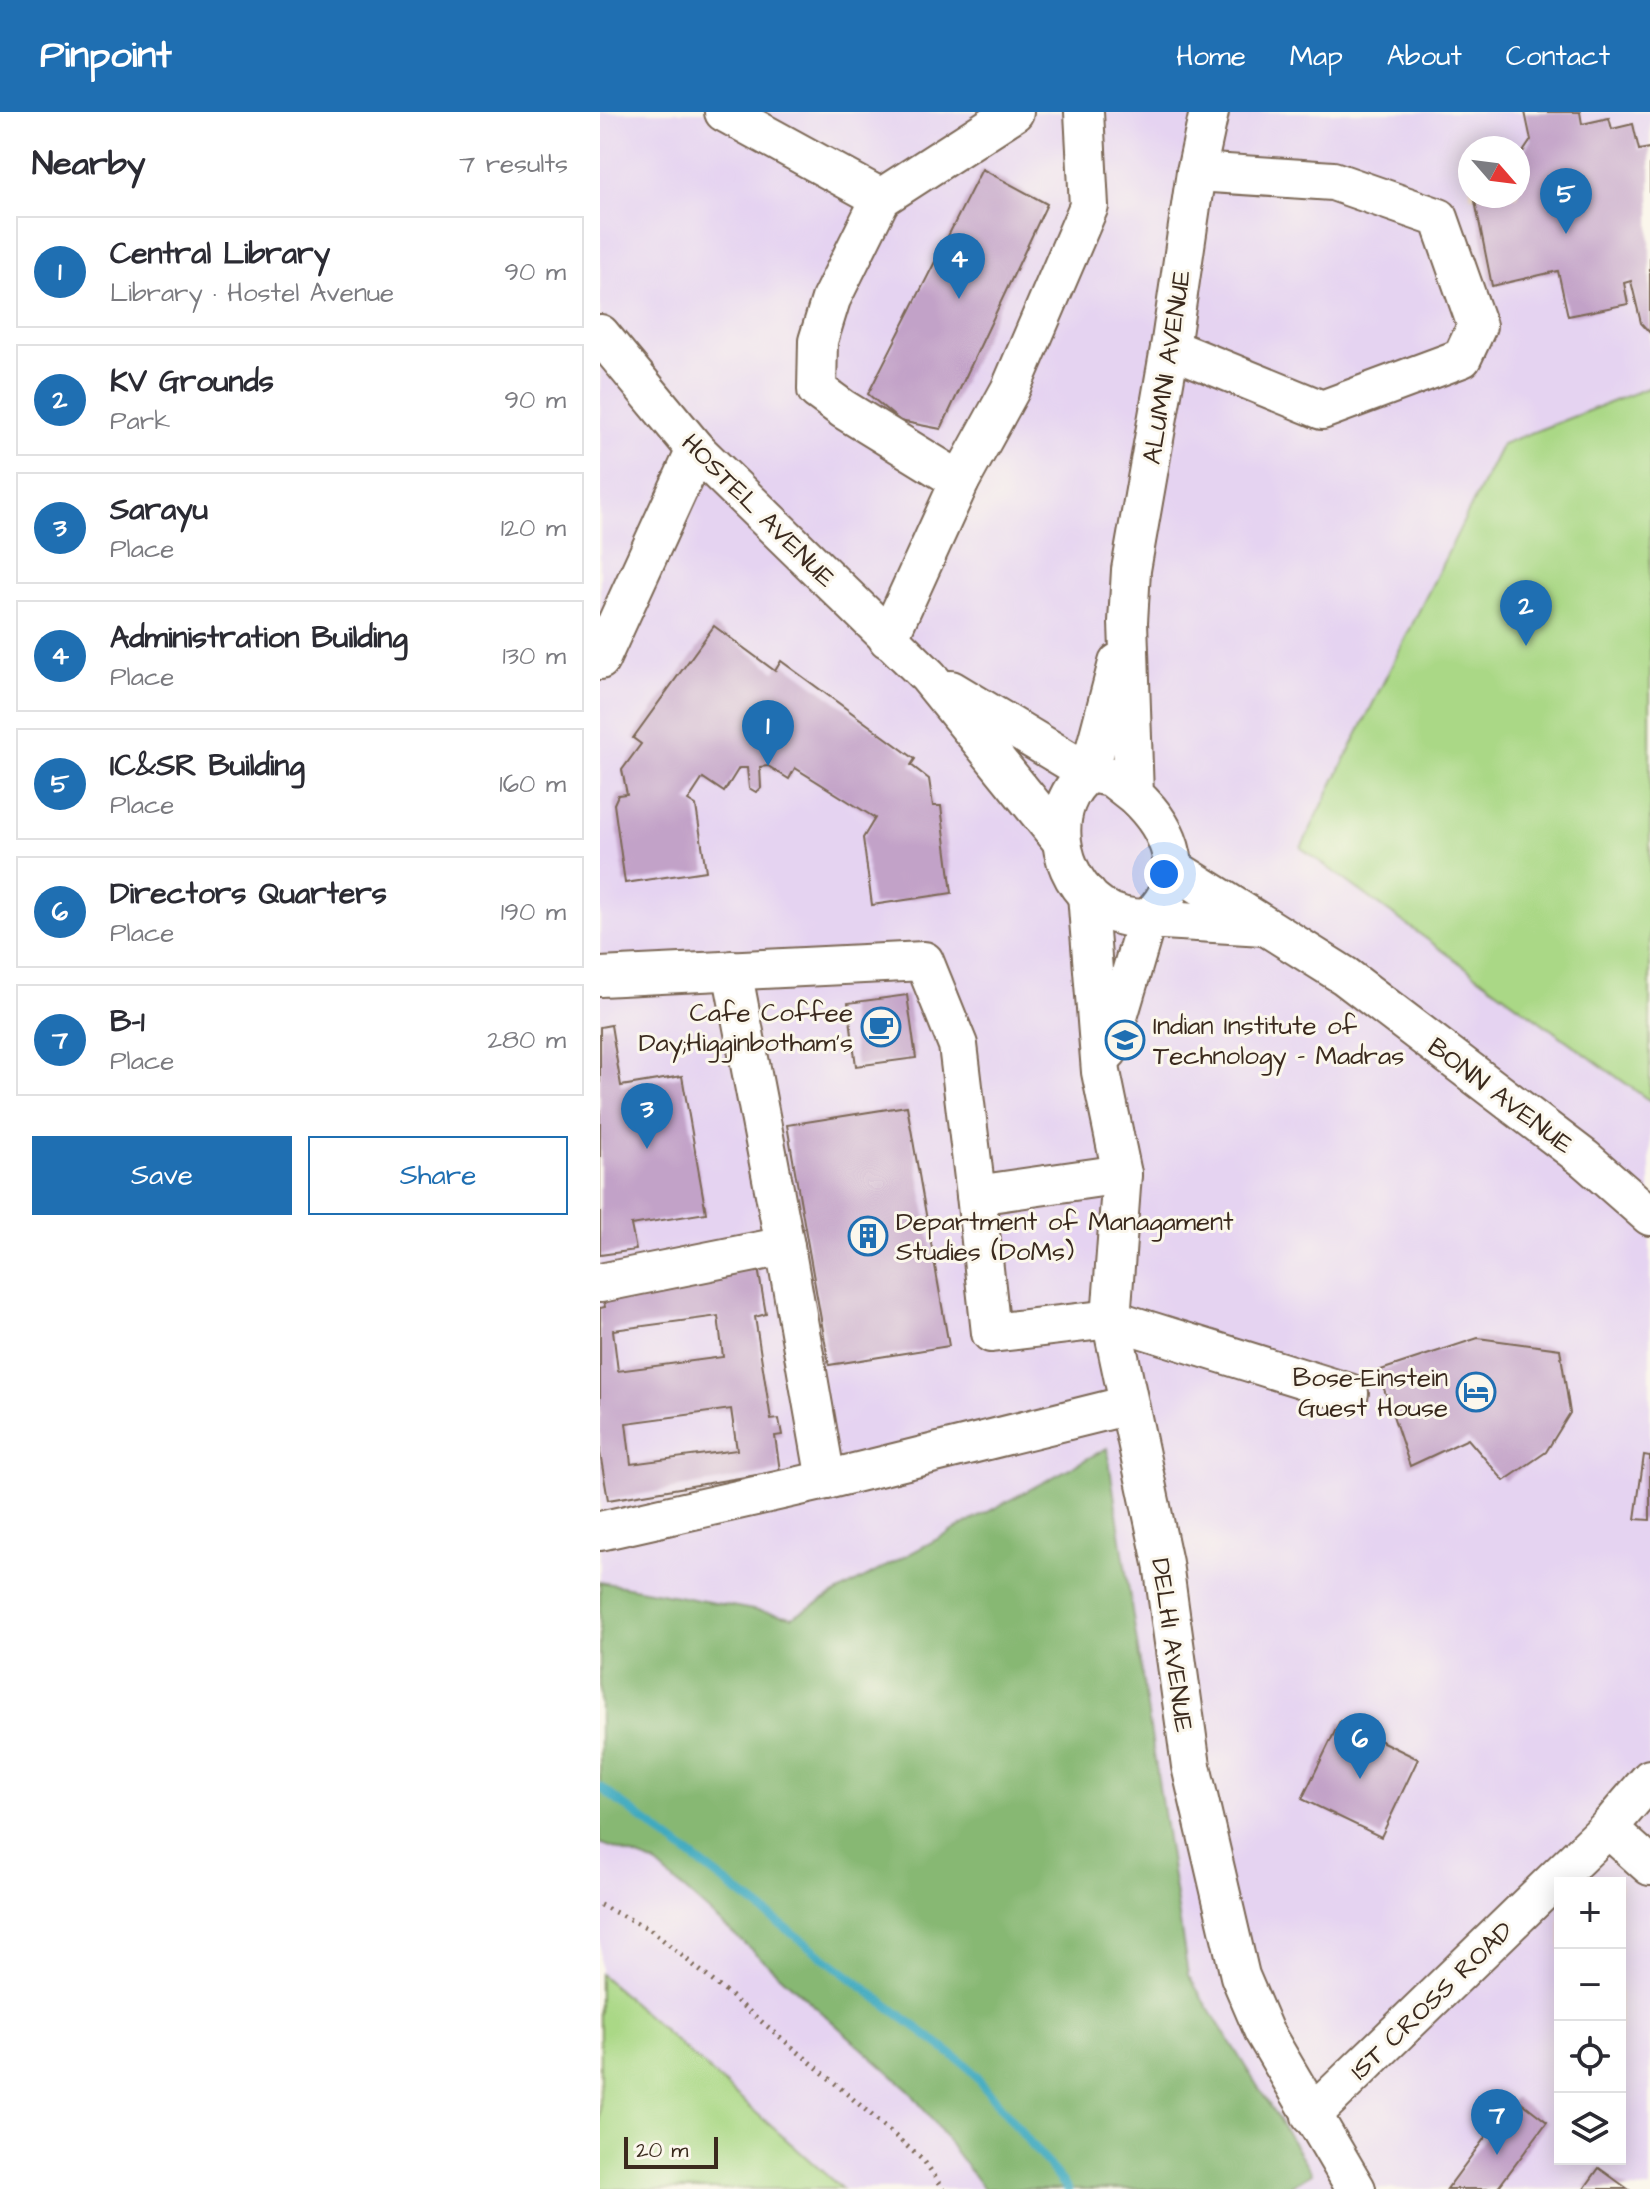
<!DOCTYPE html>
<meta charset="utf-8">
<style>
:root{--surface:#fff;--page:#f2f2f3;--text:#2b2b33;--muted:#7c7c81;--line:#e1e1e2;--accent:#1f6fb2}
body{margin:0;font-family:"Architects Daughter",sans-serif;background:var(--page);color:var(--text)}
.controls{position:absolute;right:24px;bottom:24px;display:grid;overflow:hidden;border-radius:0px;box-shadow:0 4px 20px #0003}
.controls button{width:72px;height:72px;display:grid;place-items:center;padding:0;border:0;border-bottom:2px solid var(--line);background:var(--surface);color:var(--text);font:40px sans-serif}
.compass{position:absolute;left:858px;top:24px;width:72px;height:72px;border-radius:50%;background:var(--surface);box-shadow:0 4px 20px #0003;rotate:118deg}
.scale{position:absolute;left:24px;bottom:20px;width:94px;box-sizing:border-box;padding-left:8px;border:4px solid #3b2a1e;border-top:0;font-size:22px;line-height:28px;white-space:nowrap;color:#3b2a1e;-webkit-text-stroke:6px #fbf7ec;paint-order:stroke}
.you{position:absolute;left:564px;top:762px;width:28px;height:28px;margin:-20px;border:6px solid #fff;border-radius:50%;background:#1a73e8;box-shadow:0 0 0 12px #1a73e833}
.badge{display:grid;place-items:center;width:52px;height:52px;border-radius:50%;background:var(--accent);color:#fff;font-size:26px;font-weight:700}
.pin{position:absolute;translate:-50% -66px;filter:drop-shadow(0 2px 4px #0008)}
.pin::after{content:'';position:absolute;top:42px;width:28px;height:24px;background:inherit;clip-path:polygon(0 0,100% 0,50% 100%)}
.list{margin:0;padding:0;list-style:none}
h2{display:flex;justify-content:space-between;align-items:center;height:104px;margin:0;padding:0 32px;font-size:34px}
h2 small{font-size:26px;font-weight:400;color:var(--muted)}
.list li{display:grid;grid-template-columns:52px 1fr auto;gap:24px;align-items:center;box-sizing:border-box;height:112px;margin:0 16px 16px;padding:0 16px;border:2px solid var(--line);border-radius:0px}
.list b{display:block;font-size:30px;white-space:nowrap}
.list p{margin:0;font-size:26px;white-space:nowrap;color:var(--muted)}
.list em{font-size:26px;font-style:normal;color:var(--muted)}
.actions{display:flex;gap:16px;padding:24px 32px}
.actions a{flex:1;padding:18px 0;border:2px solid var(--accent);border-radius:0px;text-align:center;font-size:28px;color:var(--accent)}
.actions .main{background:var(--accent);color:#fff}
.icon{flex:none;width:44px;height:44px;fill:none;stroke:currentColor;stroke-width:2;stroke-linecap:round;stroke-linejoin:round}
.map{position:relative;flex:none;width:1050px;height:2077px;overflow:hidden}
header{display:flex;align-items:center;gap:48px;box-sizing:border-box;height:112px;padding:0 40px;background:var(--accent);color:#fff}
header strong{font-size:38px}
nav{display:flex;gap:44px;margin-inline-start:auto;font-size:28px}
main{display:flex}
aside{flex:1;background:var(--surface)}
.map>svg:first-child{display:block}
</style>
<header>
<strong>Pinpoint</strong>
<nav><a>Home</a><a>Map</a><a>About</a><a>Contact</a></nav>
</header>
<main>
<aside>
<h2>Nearby<small>7 results</small></h2>
<ul class="list">
<li><span class="badge">1</span><div><b>Central Library</b><p>Library · Hostel Avenue</p></div><em>90 m</em></li>
<li><span class="badge">2</span><div><b>KV Grounds</b><p>Park</p></div><em>90 m</em></li>
<li><span class="badge">3</span><div><b>Sarayu</b><p>Place</p></div><em>120 m</em></li>
<li><span class="badge">4</span><div><b>Administration Building</b><p>Place</p></div><em>130 m</em></li>
<li><span class="badge">5</span><div><b>IC&amp;SR Building</b><p>Place</p></div><em>160 m</em></li>
<li><span class="badge">6</span><div><b>Directors Quarters</b><p>Place</p></div><em>190 m</em></li>
<li><span class="badge">7</span><div><b>B-1</b><p>Place</p></div><em>280 m</em></li>
</ul>
<div class="actions"><a class="main">Save</a><a>Share</a></div>
</aside>
<div class="map">
<svg width="1050" height="2077" viewBox="0 0 1050 2077">
<rect width="100%" height="100%" fill="#fbf7ec"/>
<filter id="ink" filterUnits="userSpaceOnUse"><feTurbulence type="fractalNoise" baseFrequency=".0125" numOctaves="2"/><feDisplacementMap in="SourceGraphic" scale="16" xChannelSelector="R" yChannelSelector="G"/><feConvolveMatrix kernelMatrix="1 2 1 2 8 2 1 2 1" color-interpolation-filters="sRGB"/></filter>
<filter id="wash" filterUnits="userSpaceOnUse"><feTurbulence type="fractalNoise" baseFrequency=".006" numOctaves="4" result="noise"/><feDisplacementMap in="SourceGraphic" scale="32" xChannelSelector="R" yChannelSelector="G"/><feGaussianBlur stdDeviation="1.8" result="paint"/><feColorMatrix in="noise" values="0 0 0 0 0 0 0 0 0 0 0 0 0 0 0 0 0 1.4 0 .05"/><feComposite in="paint" operator="in"/></filter>
<g filter="url(#wash)">
<rect width="100%" height="100%" fill="#f4dcbd"/>
<path fill="#e5d3f1" fill-rule="evenodd" d="M0 0H1050V2077H0ZM870 36H918V84H870ZM960 1771H1020V2047H960Z"/>
<g fill="#aad886" stroke="#728152" stroke-width="2">
<path d="M1050 275V989L701 736 902 332Z"/>
<path d="M0 1862 242 2077H0Z"/>
</g>
<path fill="#87b873" stroke="#617148" stroke-width="2" d="M507 1336 588 1863 712 2061 685 2077H384L309 1978 54 1751 0 1731V1470L192 1505Z"/>
<g fill="none" stroke-linecap="round" stroke-linejoin="round">
<path stroke="#41aac0" stroke-width="9" d="M0 1675 367 1954 468 2077"/>
</g>
<g id="blocks">
<g fill="#c2a2c8" fill-rule="evenodd">
<path d="M925 0H980L982 12 1009 6 1012 17 1033 12 1039 38 1050 36V221L1041 211 1031 169 1024 171 1028 192 968 204 958 159 892 174 874 84H918V41L923 40 931 28Z"/>
<path d="M382 57 447 92 341 317 300 309 268 282Z"/>
<path d="M114 514 175 559 181 549 315 647 311 653 329 667 333 694H341L352 781 272 793 263 726 275 706 195 656 189 667 168 654 160 655 161 676 159 678 156 680 149 676 147 656H139L124 680 103 666 88 689 96 694 106 759 25 771 14 692 18 683 27 682 22 658 41 632 33 626Z"/>
<path d="M307 883 316 946 256 954 248 891Z"/>
<path d="M11 913 21 974 82 964 106 1101 31 1113 36 1138 0 1143V915Z"/>
<path d="M307 994 349 1234 229 1253 187 1013Z"/>
<path d="M158 1156 166 1202 155 1205 171 1308 179 1307 182 1323 175 1324 180 1359 8 1388 0 1341V1196L5 1195 3 1182ZM118 1204 123 1245 18 1259 13 1218ZM131 1297 137 1338 31 1352 26 1311Z"/>
<path d="M878 1226 960 1237 970 1301 946 1340 904 1369 868 1327 810 1354 778 1259Z"/>
<path d="M1044 1343 1050 1344V1408L1035 1407Z"/>
<path d="M740 1609 818 1647 781 1725 702 1687Z"/>
<path d="M915 1985 947 2010 897 2077H847Z"/>
<path d="M999 2056 1028 2077H984Z"/>
</g>
</g>
</g>
<g filter="url(#ink)">
<use href="#blocks" fill-opacity="0" stroke="#7c6856" stroke-width="2"/>
<g fill="none" stroke-linecap="round" stroke-linejoin="round">
<g stroke="#7c6856" stroke-width="42">
<g id="minor">
<path d="M124 0 281 86 414 0"/>
<path d="M281 86 231 187 218 229 217 278 243 297 360 369"/>
<path d="M0 222 96 338 328 564 461 728"/>
<path d="M570 236 722 298 862 246 877 214 839 106 733 69 596 60"/>
<path d="M288 527 360 369 410 278 489 94 484 0"/>
<path d="M0 548 96 338"/>
<path d="M351 578 489 661 518 551"/>
<path d="M534 683 511 665 489 661C445 693 457 765 500 794 514 804 531 807 547 807 593 769 571 717 534 683L528 510 531 458 570 236 596 60 609 0"/>
<path d="M573 756 745 864 985 1047 1050 1104"/>
<path d="M487 782 501 960 522 1062 511 1207 563 1451 591 1654 640 1864 664 1920 756 2077"/>
<path d="M132 858 185 1134 226 1368"/>
<path d="M0 865 324 849 358 933 376 1083"/>
<path d="M508 939 547 807 664 814"/>
<path d="M522 1062 376 1083 391 1221 511 1207 749 1281"/>
<path d="M0 1171 185 1134"/>
<path d="M0 1419 226 1368 529 1293"/>
<path d="M1008 1716 1050 1754"/>
<path d="M711 2004 1008 1716 1050 1667"/>
</g>
</g>
<path stroke="#7c6856" stroke-width="5" stroke-dasharray="2 6" stroke-linecap="butt" d="M0 1793 50 1817 215 1954 324 2049 344 2077"/>
<use href="#minor" stroke="#fff" stroke-width="38"/>
</g>
</g>
<defs>
<g id="cafe-ring" transform="scale(2)"><circle r="9.5" fill="#fbf7ec" stroke="#1f6fb2" stroke-width="1.5"/><path d="M-5.5-4.5H6V0H3Q3 3.5 0 3.5H-2.5Q-5.5 3.5-5.5 0ZM3-3.2v2h1.7v-2ZM-6 4.5H4V6H-6Z" fill="#1f6fb2"/></g>
<g id="university-ring" transform="scale(2)"><circle r="9.5" fill="#fbf7ec" stroke="#1f6fb2" stroke-width="1.5"/><path d="M0-5L7-2L0 1L-7-2ZM-4 1L0 2.5L4 1V4Q0 6-4 4Z" fill="#1f6fb2"/></g>
<g id="building-ring" transform="scale(2)"><circle r="9.5" fill="#fbf7ec" stroke="#1f6fb2" stroke-width="1.5"/><path d="M-4-6H4V6H1V3H-1V6H-4ZM-2.5-4.3h1.7v1.8h-1.7ZM.8-4.3h1.7v1.8H.8ZM-2.5-1h1.7V.8h-1.7ZM.8-1h1.7V.8H.8Z" fill="#1f6fb2"/></g>
<g id="hotel-ring" transform="scale(2)"><circle r="9.5" fill="#fbf7ec" stroke="#1f6fb2" stroke-width="1.5"/><path d="M-6-4.5h1.5V1H6V5H4.5V3h-9V5H-6ZM-4 0a1.8 1.8 0 1 1 3.6 0ZM.5 0V-2.5h3Q6-2.5 6 0Z" fill="#1f6fb2"/></g>
</defs>
<g fill-rule="evenodd">
<use href="#cafe-ring" x="281" y="915"/>
<use href="#university-ring" x="525" y="928"/>
<use href="#building-ring" x="268" y="1124"/>
<use href="#hotel-ring" x="876" y="1280"/>
</g>
<g text-anchor="middle" stroke-width="6" stroke-linejoin="round" paint-order="stroke">
<g font-size="26" fill="#3b2a1e" stroke="#fbf7ec">
<text transform="translate(566 255) rotate(-81)" y="9">ALUMNI AVENUE</text>
<text transform="translate(159 398) rotate(45)" y="9">HOSTEL AVENUE</text>
<text transform="translate(901 983) rotate(37)" y="9">BONN AVENUE</text>
<text transform="translate(573 1533) rotate(82)" y="9">DELHI AVENUE</text>
<text transform="translate(831 1888) rotate(-44)" y="9">1ST CROSS ROAD</text>
</g>
<g font-size="26" fill="#3b2a1e" stroke="#fbf7ec" text-anchor="end">
<text x="253" y="909">Cafe Coffee<tspan x="253" dy="30">Day;Higginbotham's</tspan></text>
<text x="553" y="922" text-anchor="start">Indian Institute of<tspan x="553" dy="30">Technology - Madras</tspan></text>
<text x="296" y="1118" text-anchor="start">Department of Managament<tspan x="296" dy="30">Studies (DoMs)</tspan></text>
<text x="848" y="1274">Bose-Einstein<tspan x="848" dy="30">Guest House</tspan></text>
</g>
</g>
</svg>
<div class="controls">
<button>+</button>
<button>−</button>
<button><svg class="icon" aria-label="locate" viewBox="0 0 24 24"><circle cx="12" cy="12" r="6"/><path d="M12 2v4M12 18v4M2 12h4M18 12h4"/></svg></button>
<button><svg class="icon" aria-label="layers" viewBox="0 0 24 24"><path d="M12 4l9 5-9 5-9-5zM3 14l9 5 9-5"/></svg></button>
</div>
<svg class="compass" viewBox="-18 -18 36 36"><path d="M0-13l5 13h-10z" fill="#e53935"/><path d="M0 13l5-13h-10z" fill="#7c7c81"/></svg>
<div class="scale">20 m</div>
<div class="you"></div>
<div class="pin badge" style="left:168px;top:654px">1</div>
<div class="pin badge" style="left:926px;top:534px">2</div>
<div class="pin badge" style="left:47px;top:1037px">3</div>
<div class="pin badge" style="left:359px;top:187px">4</div>
<div class="pin badge" style="left:966px;top:122px">5</div>
<div class="pin badge" style="left:760px;top:1667px">6</div>
<div class="pin badge" style="left:897px;top:2043px">7</div>
</div>
</main>
